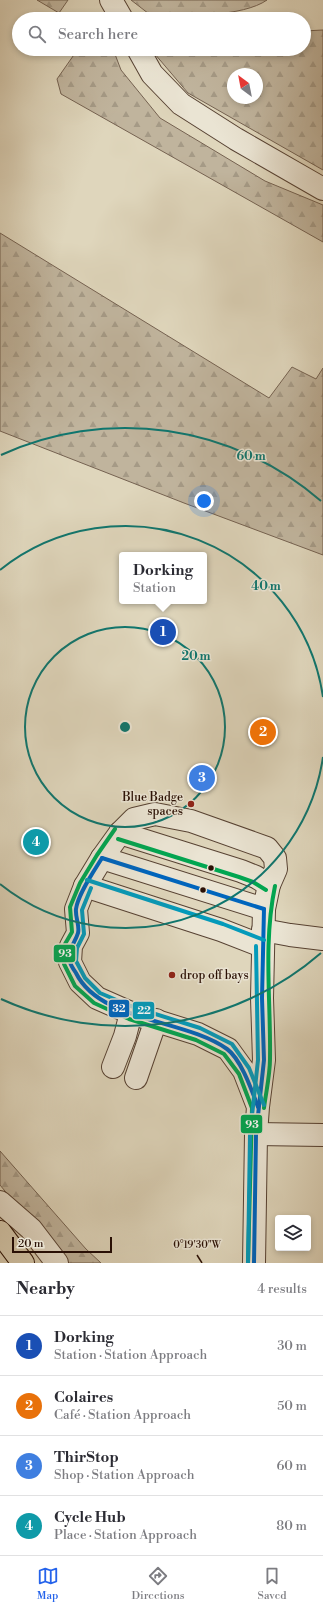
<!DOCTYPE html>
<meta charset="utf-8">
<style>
:root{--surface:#fff;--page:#f7f7f7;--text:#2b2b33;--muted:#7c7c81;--line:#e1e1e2;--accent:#2563eb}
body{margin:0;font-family:"Libre Bodoni",serif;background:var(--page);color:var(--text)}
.controls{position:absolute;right:12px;bottom:12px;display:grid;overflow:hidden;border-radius:4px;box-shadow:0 2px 6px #0003}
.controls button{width:36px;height:36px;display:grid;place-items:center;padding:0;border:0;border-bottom:1px solid var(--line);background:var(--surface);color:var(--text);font:20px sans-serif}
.compass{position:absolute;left:227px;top:68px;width:36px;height:36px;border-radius:50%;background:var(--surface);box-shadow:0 2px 6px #0003;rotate:328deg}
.scale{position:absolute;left:12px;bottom:10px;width:100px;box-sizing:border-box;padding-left:4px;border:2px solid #2a1005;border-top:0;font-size:11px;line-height:14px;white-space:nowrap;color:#2a1005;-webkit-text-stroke:3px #eae4d3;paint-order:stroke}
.you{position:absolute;left:204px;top:501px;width:14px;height:14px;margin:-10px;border:3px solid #fff;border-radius:50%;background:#1a73e8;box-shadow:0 0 0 6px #1a73e833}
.badge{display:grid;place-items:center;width:26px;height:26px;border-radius:50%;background:var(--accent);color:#fff;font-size:13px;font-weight:700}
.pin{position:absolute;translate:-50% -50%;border:2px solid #fff;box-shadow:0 1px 4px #0006}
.popup{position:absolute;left:119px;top:552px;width:88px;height:52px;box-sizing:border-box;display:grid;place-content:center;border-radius:4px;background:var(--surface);filter:drop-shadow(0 1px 3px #0005);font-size:13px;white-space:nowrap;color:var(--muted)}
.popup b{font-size:15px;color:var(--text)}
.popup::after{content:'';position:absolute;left:50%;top:100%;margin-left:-8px;border:8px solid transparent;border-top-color:var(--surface)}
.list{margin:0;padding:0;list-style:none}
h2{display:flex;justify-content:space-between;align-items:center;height:52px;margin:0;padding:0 16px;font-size:17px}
h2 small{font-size:13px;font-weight:400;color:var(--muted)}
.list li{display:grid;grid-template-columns:26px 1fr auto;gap:12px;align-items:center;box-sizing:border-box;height:60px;padding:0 16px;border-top:1px solid var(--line)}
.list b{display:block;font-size:15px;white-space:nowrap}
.list p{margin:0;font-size:13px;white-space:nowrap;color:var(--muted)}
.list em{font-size:13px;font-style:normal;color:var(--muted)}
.icon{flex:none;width:22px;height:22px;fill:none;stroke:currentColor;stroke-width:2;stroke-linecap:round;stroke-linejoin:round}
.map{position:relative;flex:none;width:323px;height:1263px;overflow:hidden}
.search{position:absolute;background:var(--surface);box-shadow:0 2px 6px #0003;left:12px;right:12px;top:12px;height:44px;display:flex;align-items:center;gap:10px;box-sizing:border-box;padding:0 14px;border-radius:22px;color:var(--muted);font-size:15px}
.sheet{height:292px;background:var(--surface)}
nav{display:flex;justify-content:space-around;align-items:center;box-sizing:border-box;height:56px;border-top:1px solid var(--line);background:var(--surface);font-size:11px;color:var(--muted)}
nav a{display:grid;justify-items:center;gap:2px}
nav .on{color:var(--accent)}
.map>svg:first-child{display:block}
</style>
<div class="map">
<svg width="323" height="1263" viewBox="0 0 323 1263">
<defs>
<pattern id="forest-firs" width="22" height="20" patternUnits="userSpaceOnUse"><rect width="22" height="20" fill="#c0b49d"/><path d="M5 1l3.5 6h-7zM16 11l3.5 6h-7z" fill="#a59a86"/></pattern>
</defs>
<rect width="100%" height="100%" fill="#dfd6bc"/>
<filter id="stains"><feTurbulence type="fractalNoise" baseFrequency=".005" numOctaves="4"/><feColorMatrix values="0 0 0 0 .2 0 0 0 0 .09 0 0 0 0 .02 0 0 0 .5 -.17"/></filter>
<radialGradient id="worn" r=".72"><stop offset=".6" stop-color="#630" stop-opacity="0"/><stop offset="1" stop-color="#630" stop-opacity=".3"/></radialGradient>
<g fill="url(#forest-firs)" stroke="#756251" fill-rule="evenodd">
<path d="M37 0H68L59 13Z"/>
<path d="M131 0H267C243 17 183 16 153 17Z"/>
<path d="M323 30V170L188 93 154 53 155 49H304V31ZM233 74H257V98H233Z"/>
<path d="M78 49H113L121 70 160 118 265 181 323 205V242L61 94 57 79Z"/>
<path d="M0 233 269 398 292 367 316 379 323 368V555L184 503 0 431Z"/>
<path d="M0 1151 86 1249 101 1263H64L0 1185Z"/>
</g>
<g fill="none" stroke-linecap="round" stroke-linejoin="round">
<g stroke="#574233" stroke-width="24">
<g id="minor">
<path d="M111 0 122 19"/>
<path d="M138 49 152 74 181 104 236 139 323 189"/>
<path d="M120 833 241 871 256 877 269 885"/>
<path d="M102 858 264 909"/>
<path d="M85 886 221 930 262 946"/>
<path d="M263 930 290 935 323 939"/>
<path d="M113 1067 125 1036 131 1013"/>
<path d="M136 1078 156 1020"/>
<path d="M256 1134 323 1135"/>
<path d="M0 1202 31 1229 57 1263"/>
<path d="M254 1263 256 1134 258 1107 264 1060 262 998 264 909 269 885 276 869 275 858 267 848 191 821 155 814 134 819 120 833 102 858 85 886 76 909 78 933 71 946 70 962 80 982 97 998 131 1013 198 1034 228 1049 244 1071 258 1107"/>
</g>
</g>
<g stroke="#2a1005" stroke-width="24">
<path id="highway" d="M0 1232 23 1263"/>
</g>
<use href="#minor" stroke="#eae4d3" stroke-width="22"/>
<use href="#highway" stroke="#dfd6bc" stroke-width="22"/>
<g stroke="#eae4d3" stroke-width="7">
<g id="bus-1">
<path d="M102 858C94 871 78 894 76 909 75 917 80 926 78 933 75 943 67 950 70 962 71 966 74 970 76 973 100 1022 185 1019 227 1049 241 1059 252 1091 258 1107"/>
<path d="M102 858 264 909"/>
<path d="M254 1263 256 1134 264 1060 262 998 264 909"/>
</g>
</g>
<g stroke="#eae4d3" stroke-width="7">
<g id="bus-2">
<path d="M115 829 97 855 80 883 70 907 72 932 65 944 64 964 75 986 94 1003 129 1019 196 1040 224 1054 239 1074 252 1108 248 1263"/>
<path d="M118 839 239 877 253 882 266 890"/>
<path d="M264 1108C266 1092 270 1075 270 1059 271 1001 263 944 275 886"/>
</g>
</g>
<g stroke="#eae4d3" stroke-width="7">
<g id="bus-3">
<path d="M87 880 223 924 264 940"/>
<path d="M91 888 82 910 84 934 77 948 76 961 85 978 100 993 133 1007 200 1028 232 1044 249 1068 264 1105"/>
<path d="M248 1263 250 1134 258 1060 256 946"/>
</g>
</g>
<use href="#bus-1" stroke="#0065bd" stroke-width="4"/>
<use href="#bus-2" stroke="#00a651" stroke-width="4"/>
<use href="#bus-3" stroke="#049aba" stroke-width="4"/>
</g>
<path fill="none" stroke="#2a1005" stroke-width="1.5" d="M197 1255 202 1263"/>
<g fill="none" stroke="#0f766e" stroke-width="2">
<circle cx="125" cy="727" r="100"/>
<path d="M323 757A200 200 0 0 1 0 884M0 570A200 200 0 0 1 323 697"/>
<path d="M321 953A299 299 0 0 1 1 999M1 455A299 299 0 0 1 321 501"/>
</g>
<g fill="#8f2418" stroke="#eae4d3" stroke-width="1.5">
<circle cx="191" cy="804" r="4"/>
<circle cx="172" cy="975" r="4"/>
</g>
<g fill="#2a1005" stroke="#eae4d3" stroke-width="1.5">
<circle cx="211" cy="868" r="3.5"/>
<circle cx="203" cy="890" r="3.5"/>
</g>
<g text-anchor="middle" stroke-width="3" stroke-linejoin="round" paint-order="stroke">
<g font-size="12" fill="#2a1005" stroke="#eae4d3" text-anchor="end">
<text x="183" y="801">Blue Badge<tspan x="183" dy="14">spaces</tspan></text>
<text x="180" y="979" text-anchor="start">drop off bays</text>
</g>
</g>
<g font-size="10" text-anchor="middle" fill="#2a1005" stroke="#eae4d3" stroke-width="3" stroke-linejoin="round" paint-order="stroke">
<text x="197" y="1248">0°19'30"W</text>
</g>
<circle cx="125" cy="727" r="6" fill="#0f766e" stroke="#eae4d3" stroke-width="2"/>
<g font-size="12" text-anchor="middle" font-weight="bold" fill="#0f766e" stroke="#eae4d3" stroke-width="3" stroke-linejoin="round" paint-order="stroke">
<text x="251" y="460">60 m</text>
<text x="266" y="590">40 m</text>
<text x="196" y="660">20 m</text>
</g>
<g stroke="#eae4d3" stroke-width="1.5">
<rect x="53" y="944" width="23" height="19" rx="4" fill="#00a651"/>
<rect x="108" y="999" width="22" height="19" rx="4" fill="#0065bd"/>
<rect x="132" y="1001" width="23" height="19" rx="4" fill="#049aba"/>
<rect x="240" y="1114" width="23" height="20" rx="4" fill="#00a651"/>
</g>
<g font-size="11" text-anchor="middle" font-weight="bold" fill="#fff">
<text x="65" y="957">93</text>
<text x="119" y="1012">32</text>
<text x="144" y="1014">22</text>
<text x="252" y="1128">93</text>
</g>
<rect width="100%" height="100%" filter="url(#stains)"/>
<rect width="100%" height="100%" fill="url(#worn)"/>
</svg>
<div class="controls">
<button><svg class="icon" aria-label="layers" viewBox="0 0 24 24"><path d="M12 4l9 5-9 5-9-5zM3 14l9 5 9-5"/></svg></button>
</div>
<svg class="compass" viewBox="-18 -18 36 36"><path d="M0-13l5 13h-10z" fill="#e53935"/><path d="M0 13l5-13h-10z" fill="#7c7c81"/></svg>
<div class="scale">20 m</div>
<div class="you"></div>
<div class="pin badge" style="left:163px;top:632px;background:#1a4fb4">1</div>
<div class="popup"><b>Dorking</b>Station</div>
<div class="pin badge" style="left:263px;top:732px;background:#e8710a">2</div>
<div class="pin badge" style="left:202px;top:778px;background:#3f7fe0">3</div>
<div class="pin badge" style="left:36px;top:842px;background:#0f9aa8">4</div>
<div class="search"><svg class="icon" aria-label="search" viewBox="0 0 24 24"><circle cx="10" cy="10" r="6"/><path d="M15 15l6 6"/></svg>Search here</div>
</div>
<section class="sheet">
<h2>Nearby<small>4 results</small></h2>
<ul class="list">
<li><span class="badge" style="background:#1a4fb4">1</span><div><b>Dorking</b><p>Station · Station Approach</p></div><em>30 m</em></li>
<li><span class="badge" style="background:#e8710a">2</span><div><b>Colaires</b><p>Café · Station Approach</p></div><em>50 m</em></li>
<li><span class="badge" style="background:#3f7fe0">3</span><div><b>ThirStop</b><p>Shop · Station Approach</p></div><em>60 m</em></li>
<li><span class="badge" style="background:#0f9aa8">4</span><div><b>Cycle Hub</b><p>Place · Station Approach</p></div><em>80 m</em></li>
</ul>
</section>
<nav>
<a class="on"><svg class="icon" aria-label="map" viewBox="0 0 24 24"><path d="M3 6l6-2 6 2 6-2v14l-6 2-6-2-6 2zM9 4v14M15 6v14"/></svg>Map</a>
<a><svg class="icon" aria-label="directions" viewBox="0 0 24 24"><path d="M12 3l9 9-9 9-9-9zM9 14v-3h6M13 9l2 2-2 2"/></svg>Directions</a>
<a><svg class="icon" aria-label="saved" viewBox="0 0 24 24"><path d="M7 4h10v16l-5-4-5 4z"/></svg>Saved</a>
</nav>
